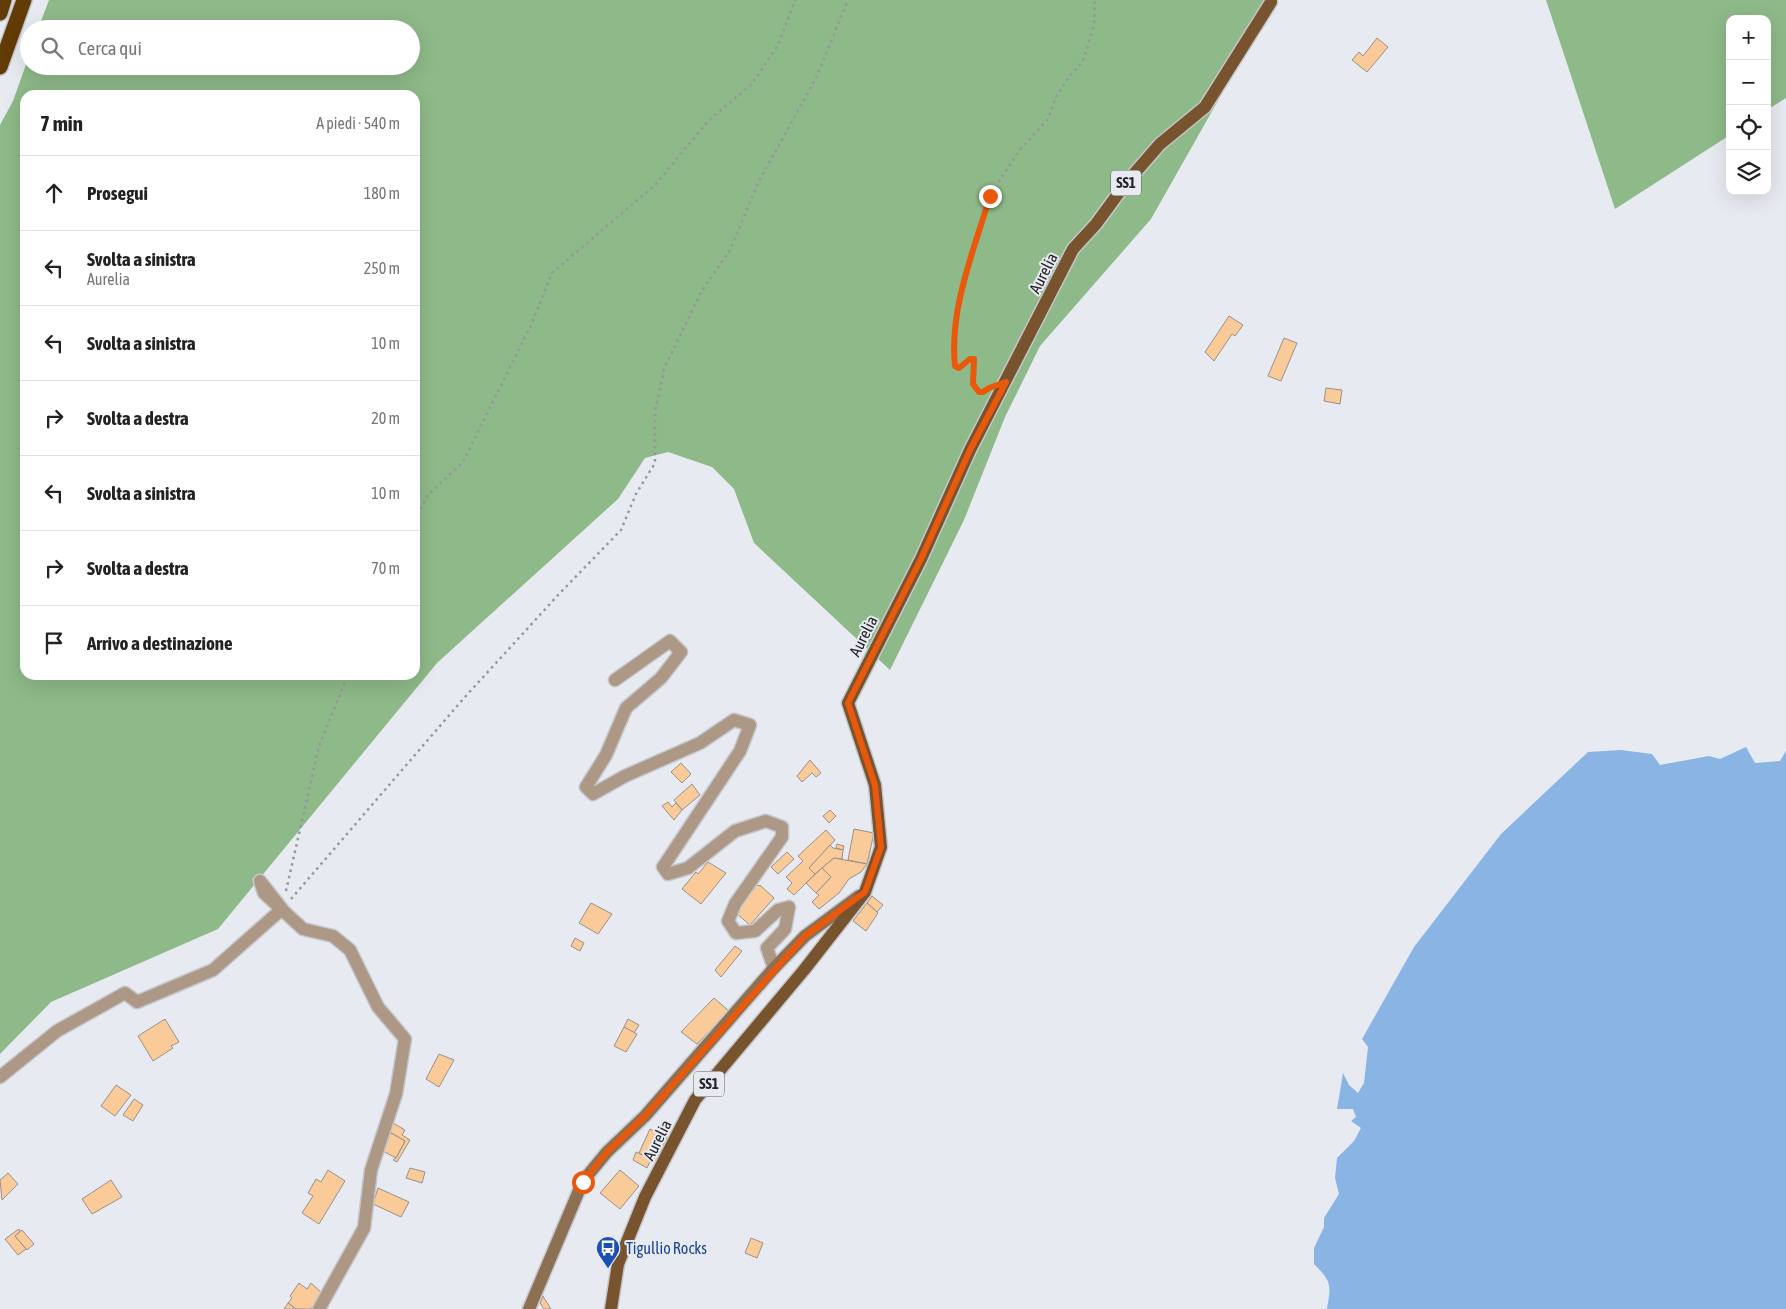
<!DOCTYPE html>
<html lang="it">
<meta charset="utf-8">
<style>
:root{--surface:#fff;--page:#f2f2f2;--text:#222;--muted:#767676;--line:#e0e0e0}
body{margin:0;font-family:"Asap Condensed",sans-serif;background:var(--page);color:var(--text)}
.controls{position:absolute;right:15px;top:15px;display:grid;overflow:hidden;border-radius:10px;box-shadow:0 5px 20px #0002}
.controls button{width:45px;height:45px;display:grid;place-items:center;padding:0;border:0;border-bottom:1px solid var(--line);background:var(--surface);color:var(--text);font:25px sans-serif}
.stop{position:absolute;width:15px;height:15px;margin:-11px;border:4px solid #ea580c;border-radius:50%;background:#fff}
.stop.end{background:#ea580c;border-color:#fff;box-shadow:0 1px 5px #0008}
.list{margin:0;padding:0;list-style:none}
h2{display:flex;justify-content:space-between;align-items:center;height:65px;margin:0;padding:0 20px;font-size:21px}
h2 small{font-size:16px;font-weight:400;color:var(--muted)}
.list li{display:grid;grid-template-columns:32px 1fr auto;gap:15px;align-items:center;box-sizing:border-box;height:75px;padding:0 20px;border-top:1px solid var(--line)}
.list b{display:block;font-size:19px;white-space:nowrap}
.list p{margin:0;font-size:16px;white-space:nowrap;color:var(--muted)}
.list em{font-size:16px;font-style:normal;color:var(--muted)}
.icon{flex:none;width:28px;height:28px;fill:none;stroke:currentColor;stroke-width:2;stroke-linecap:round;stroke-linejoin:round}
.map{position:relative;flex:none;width:1786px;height:1309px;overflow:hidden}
.search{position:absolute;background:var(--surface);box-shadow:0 5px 20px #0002;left:20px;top:20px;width:400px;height:55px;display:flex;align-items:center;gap:12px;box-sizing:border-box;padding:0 18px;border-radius:28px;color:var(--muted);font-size:19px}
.panel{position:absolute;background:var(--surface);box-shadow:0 5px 20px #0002;left:20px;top:90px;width:400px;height:590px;border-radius:15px}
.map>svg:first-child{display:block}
</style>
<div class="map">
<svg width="1786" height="1309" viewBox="0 0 1786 1309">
<rect width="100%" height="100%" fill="#e8eaf2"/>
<g fill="#8eb988" fill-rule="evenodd">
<path d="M49 0H1275L1151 219 1040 346 1005 417 964 520 890 670 754 543 734 489 712 467 668 452 645 458 618 499 437 663 218 929 51 1002 0 1054V125L13 101 29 56V66H411V29H38ZM25 95H415V675H25Z"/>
<path d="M1546 0H1786V98L1767 110V19H1730V135L1615 209Z"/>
</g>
<path fill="#89b4e4" d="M1746 747 1755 763 1780 761 1786 751V1309H1327C1331 1285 1332 1282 1314 1264V1248L1324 1227V1218L1339 1194 1335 1178 1337 1158 1354 1141 1361 1128 1351 1121 1356 1117 1353 1109H1337L1343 1073 1349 1085 1358 1093 1364 1083 1368 1047 1362 1039 1414 947 1501 834 1588 752 1621 750 1652 754 1660 765 1709 756 1720 759Z"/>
<g fill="#faca99" stroke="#97918c">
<path d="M1377 38 1388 47 1367 72 1352 60 1359 52 1363 56Z"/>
<path d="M1229 316 1243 325 1235 336 1232 334 1214 361 1205 352Z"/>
<path d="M1284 338 1297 343 1281 381 1268 376Z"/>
<path d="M1326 388 1342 390 1340 404 1324 401Z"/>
<path d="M810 760 821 773 816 777 812 773 802 782 797 776Z"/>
<path d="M681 763 691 774 682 783 671 772Z"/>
<path d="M692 784 700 795 682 810 674 800Z"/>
<path d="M668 802 672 807 676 803 682 810 674 820 662 806Z"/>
<path d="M830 810 836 816 829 823 823 816Z"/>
<path d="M854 829 874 833 867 864 848 860Z"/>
<path d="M826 830 835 840 809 868 815 874 794 895 787 889 792 883 786 877 803 861 798 856Z"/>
<path d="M837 844 844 846 843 850 836 848Z"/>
<path d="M830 845 833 848 843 850 842 859 834 858 815 874 809 868Z"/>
<path d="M787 852 794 859 778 874 771 867Z"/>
<path d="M834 858 867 864 861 872 849 879 839 893 819 909 812 902 819 895 816 893 831 877 822 868Z"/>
<path d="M708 862 726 873 701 904 682 889 696 872 698 874Z"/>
<path d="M822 868 831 877 816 893 806 883Z"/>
<path d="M756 885 761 886 774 898 750 925 736 913Z"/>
<path d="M872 896 883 905 877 912 867 903Z"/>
<path d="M591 903 612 914 598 934 579 923Z"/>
<path d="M867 903 878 913 866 931 853 921Z"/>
<path d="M575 938 584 943 580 951 571 946Z"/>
<path d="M735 946 742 951 721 977 715 970Z"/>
<path d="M714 998 729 1011 697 1044 681 1032Z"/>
<path d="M165 1019 179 1042 171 1046 173 1048 153 1061 138 1036Z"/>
<path d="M628 1019 639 1025 634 1033 624 1027Z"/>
<path d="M624 1027 637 1034 626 1052 614 1046Z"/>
<path d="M439 1054 454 1060 439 1087 426 1079Z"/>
<path d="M116 1085 131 1095 115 1116 101 1106Z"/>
<path d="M134 1099 143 1105 133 1121 123 1115Z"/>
<path d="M393 1123 405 1130 402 1135 410 1140 397 1162 393 1160 396 1158 405 1141 388 1131Z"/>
<path d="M650 1129 667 1137 656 1162 639 1153Z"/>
<path d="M391 1133 405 1141 396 1158 381 1150Z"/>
<path d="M636 1152 651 1159 647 1168 633 1160Z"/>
<path d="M410 1168 425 1172 422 1183 406 1178Z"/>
<path d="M328 1170 345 1181 319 1224 302 1213 313 1196 308 1193 316 1179 321 1182Z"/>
<path d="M620 1170 639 1186 620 1209 600 1193Z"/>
<path d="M8 1173 18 1184 2 1200 0 1180Z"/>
<path d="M111 1180 122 1197 92 1214 82 1199Z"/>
<path d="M378 1188 409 1202 401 1217 373 1204Z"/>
<path d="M19 1229 20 1231 15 1236 26 1249 18 1255 5 1239Z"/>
<path d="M22 1230 34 1244 27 1250 15 1236Z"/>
<path d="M751 1238 763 1243 757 1258 745 1253Z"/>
<path d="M299 1283 307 1289 311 1283 322 1293 311 1309H296L288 1303 292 1298 290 1296Z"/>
<path d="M543 1296 544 1298 551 1309H544L540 1303Z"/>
<path d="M288 1303 296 1309H284Z"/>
</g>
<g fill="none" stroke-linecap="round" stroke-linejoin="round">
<g stroke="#c5c7ce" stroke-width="15">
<g id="street">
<path d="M615 680 670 641 681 652 661 678 626 708 606 755 586 787 593 794 625 776 700 743 734 720 750 725 740 751 663 867 668 874 688 868 735 831 766 821 782 827V837L735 904 728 921 736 933 755 931 778 910 789 907 785 929 767 948 774 968"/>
<path d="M282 909 260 881 264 893 303 929 333 936 350 950 378 1007 405 1039 396 1094 371 1170 364 1228 319 1309"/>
<path d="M0 1077 57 1031 125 993 137 1002 213 970 282 909"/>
</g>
</g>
<g stroke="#c5c7ce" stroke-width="15">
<path id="secondary" d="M529 1309 583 1181 607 1152 645 1116 774 968 805 936 859 896"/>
</g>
<g stroke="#c5c7ce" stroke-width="15">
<path id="primary" d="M611 1309 618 1264 645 1197 695 1100 804 970 865 892 881 847 875 785 848 703 921 559 970 450 1073 249 1096 224 1126 183 1160 144 1205 107 1271 2"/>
</g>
<g stroke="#c5c7ce" stroke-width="18">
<g id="highway">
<path d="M0 13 4 0"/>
<path d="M0 67 24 0"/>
</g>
</g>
<g stroke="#95979d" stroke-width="2.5" stroke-dasharray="2.5 4" stroke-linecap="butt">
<path d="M984 392H979L973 384 974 359H970L959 368 955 366 957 313 990 196 1018 152 1048 119 1056 97 1068 78 1083 61 1094 25 1095 0"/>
<path d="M415 521 427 496 463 462 532 323 552 273 656 184 709 120 752 84 778 45 795 0"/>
<path d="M286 891 319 746 348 675"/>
<path d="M291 899 464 698 559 594 621 530 636 494 655 463V412L664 369 701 292 730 250 758 183 817 76 848 0"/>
</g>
<use href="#street" stroke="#ac9884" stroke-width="12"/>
<use href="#secondary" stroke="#8d7052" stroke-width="12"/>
<use href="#primary" stroke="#77542d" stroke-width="12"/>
<use href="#highway" stroke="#633b04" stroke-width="15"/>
</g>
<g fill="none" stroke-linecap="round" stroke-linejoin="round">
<path stroke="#ea580c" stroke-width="6" d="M583 1182 607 1152 645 1116 805 936 865 892 881 847 875 785 848 703 921 559 970 450 1006 382 989 388 983 392H979L973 384 974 359H970L959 368 955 366C949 309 974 250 990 196"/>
</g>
<defs>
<g id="bus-pin" transform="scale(1.25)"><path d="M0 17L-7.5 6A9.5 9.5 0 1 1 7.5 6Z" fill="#1a4fb4" stroke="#e8eaf2"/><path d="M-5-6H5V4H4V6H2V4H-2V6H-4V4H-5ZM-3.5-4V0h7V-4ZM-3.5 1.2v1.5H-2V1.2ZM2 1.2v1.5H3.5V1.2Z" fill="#fff"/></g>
</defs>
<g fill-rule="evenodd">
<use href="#bus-pin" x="608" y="1248"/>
</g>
<g text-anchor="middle" stroke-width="4" stroke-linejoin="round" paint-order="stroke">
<g fill="#e8eaf2" stroke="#5f6065" stroke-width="1">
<rect x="1111" y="170.5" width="30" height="25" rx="4"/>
<rect x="694" y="1071.5" width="30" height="25" rx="4"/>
</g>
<g font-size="15" font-weight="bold" fill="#242528">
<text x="1126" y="188">SS1</text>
<text x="709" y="1089">SS1</text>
</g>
<g font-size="16" fill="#242528" stroke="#e8eaf2">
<text transform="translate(1043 273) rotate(-63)" y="6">Aurelia</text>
<text transform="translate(863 636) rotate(-63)" y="6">Aurelia</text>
<text transform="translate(657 1140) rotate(-63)" y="6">Aurelia</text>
</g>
<g font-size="16" fill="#164399" stroke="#e8eaf2" text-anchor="start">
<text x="626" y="1254">Tigullio Rocks</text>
</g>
</g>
</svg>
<div class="controls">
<button>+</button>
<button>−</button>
<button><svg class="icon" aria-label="locate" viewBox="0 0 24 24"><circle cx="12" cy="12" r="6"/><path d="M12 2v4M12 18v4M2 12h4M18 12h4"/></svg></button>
<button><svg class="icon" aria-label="layers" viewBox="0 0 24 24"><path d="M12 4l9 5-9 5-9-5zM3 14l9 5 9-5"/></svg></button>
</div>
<div class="stop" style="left:583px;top:1182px"></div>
<div class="stop end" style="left:990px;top:196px"></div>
<div class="search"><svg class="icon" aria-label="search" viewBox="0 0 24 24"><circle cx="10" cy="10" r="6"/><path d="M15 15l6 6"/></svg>Cerca qui</div>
<section class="panel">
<h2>7 min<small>A piedi · 540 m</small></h2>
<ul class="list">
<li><svg class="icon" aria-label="ahead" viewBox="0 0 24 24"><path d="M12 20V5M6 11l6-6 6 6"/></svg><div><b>Prosegui</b></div><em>180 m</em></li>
<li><svg class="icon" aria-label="left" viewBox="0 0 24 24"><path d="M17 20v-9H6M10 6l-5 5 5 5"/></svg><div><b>Svolta a sinistra</b><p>Aurelia</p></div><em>250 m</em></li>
<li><svg class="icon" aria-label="left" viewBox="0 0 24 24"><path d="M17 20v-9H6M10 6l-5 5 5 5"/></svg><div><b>Svolta a sinistra</b></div><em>10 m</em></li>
<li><svg class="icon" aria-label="right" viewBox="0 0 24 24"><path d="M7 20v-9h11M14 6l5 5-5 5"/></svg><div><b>Svolta a destra</b></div><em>20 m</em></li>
<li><svg class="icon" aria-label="left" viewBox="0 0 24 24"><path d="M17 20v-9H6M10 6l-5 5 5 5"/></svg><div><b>Svolta a sinistra</b></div><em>10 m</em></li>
<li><svg class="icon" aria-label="right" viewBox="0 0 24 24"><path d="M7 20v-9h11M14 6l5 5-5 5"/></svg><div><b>Svolta a destra</b></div><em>70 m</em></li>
<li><svg class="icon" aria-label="arrive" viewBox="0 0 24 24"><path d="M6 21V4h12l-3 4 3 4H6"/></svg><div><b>Arrivo a destinazione</b></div></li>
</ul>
</section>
</div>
